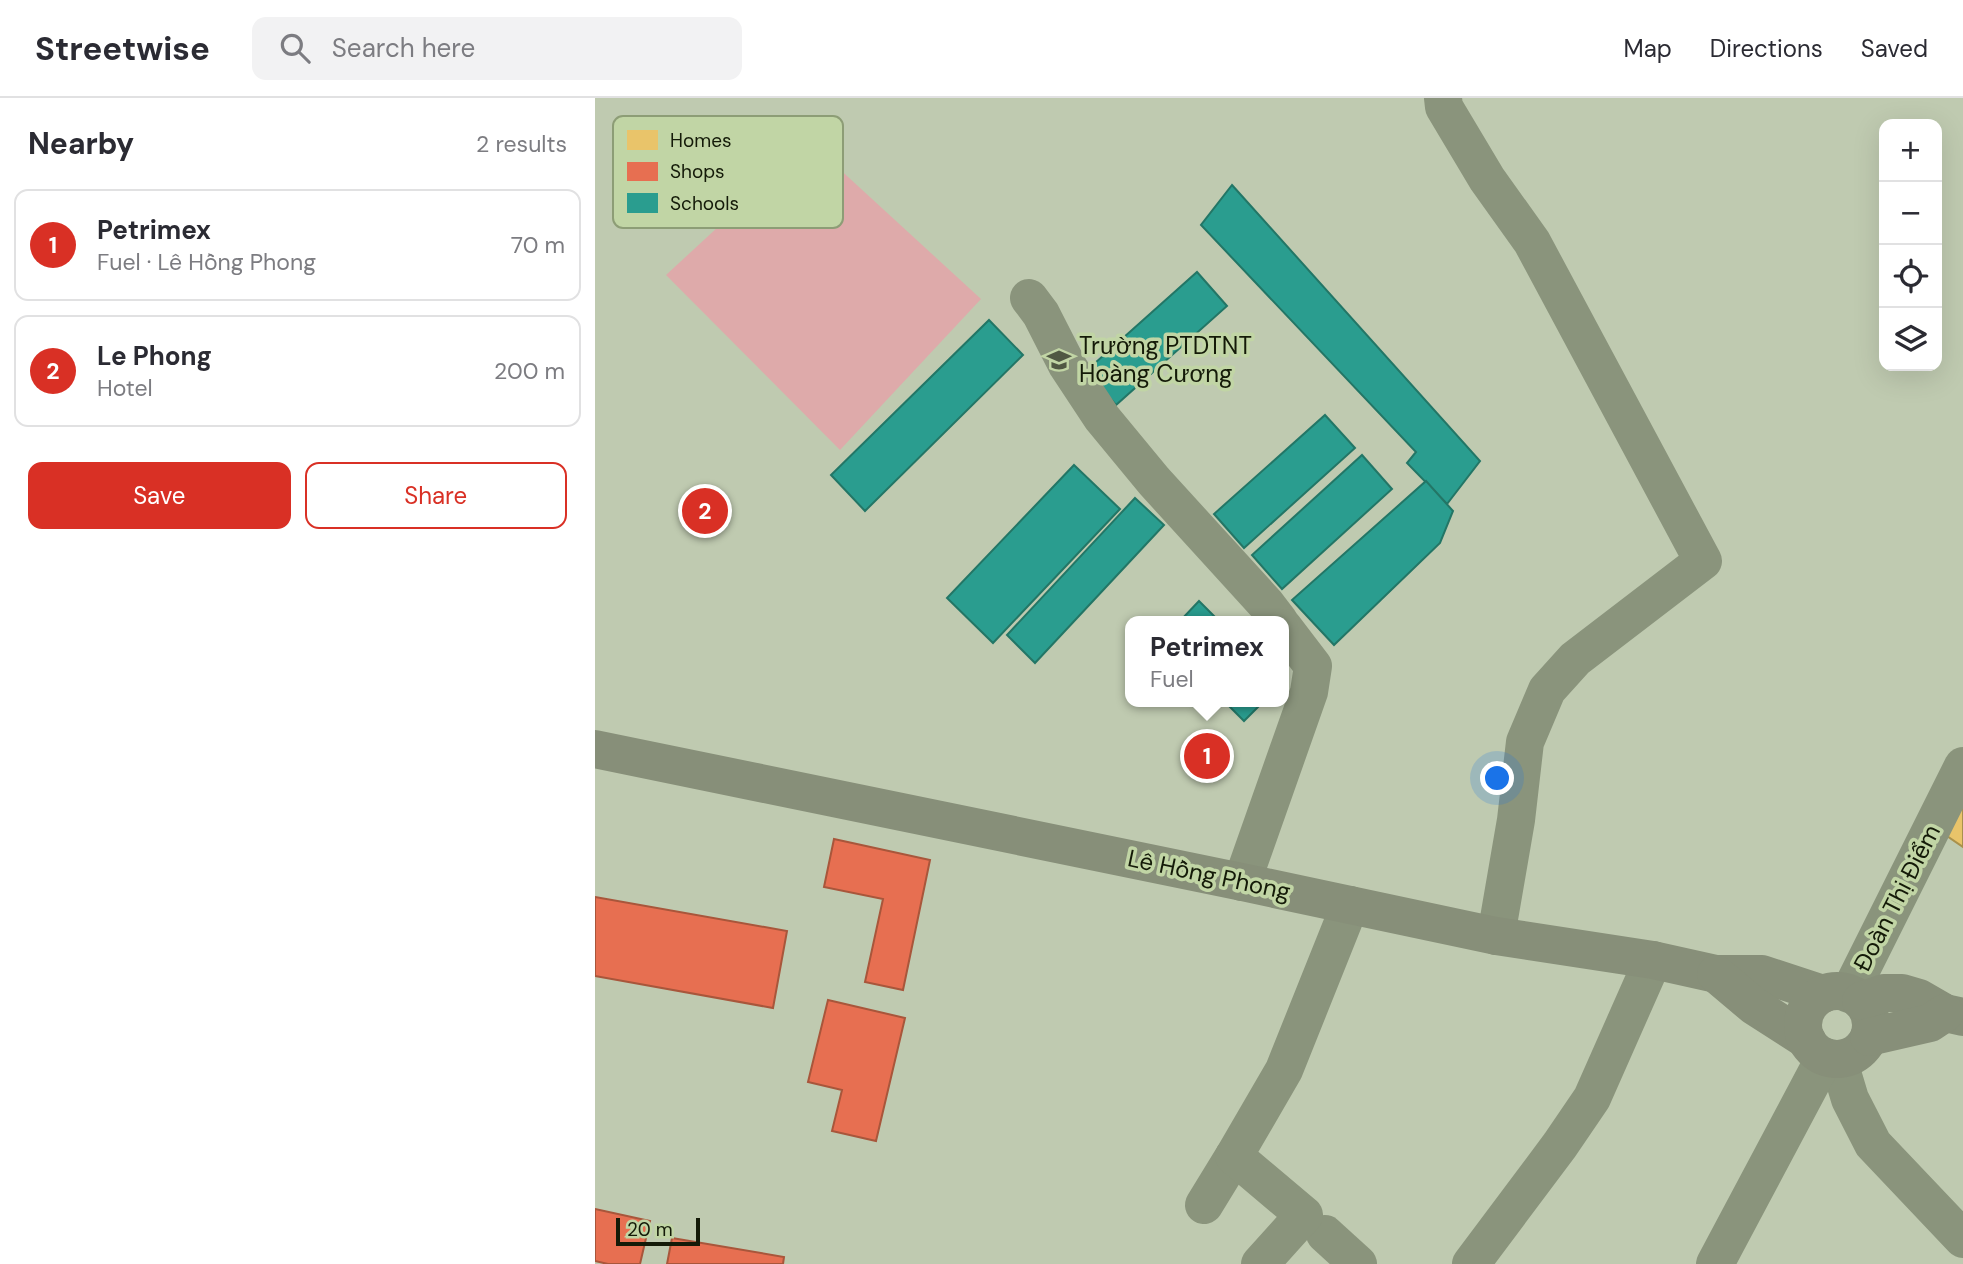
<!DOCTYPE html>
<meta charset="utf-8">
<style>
:root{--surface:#fff;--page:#f2f2f3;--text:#2b2b33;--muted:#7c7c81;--line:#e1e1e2;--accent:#d93025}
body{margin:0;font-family:"DM Sans",sans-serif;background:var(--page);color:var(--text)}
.controls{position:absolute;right:21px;top:21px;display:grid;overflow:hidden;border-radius:14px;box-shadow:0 7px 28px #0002}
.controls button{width:63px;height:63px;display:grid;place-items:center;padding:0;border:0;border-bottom:2px solid var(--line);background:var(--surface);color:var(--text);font:35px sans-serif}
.scale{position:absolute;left:21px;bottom:18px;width:84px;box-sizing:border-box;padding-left:7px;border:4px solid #141a08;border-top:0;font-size:19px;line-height:24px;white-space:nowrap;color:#141a08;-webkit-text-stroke:5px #c1d5a5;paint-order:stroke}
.you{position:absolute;left:903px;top:681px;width:24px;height:24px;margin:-18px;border:5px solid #fff;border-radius:50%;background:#1a73e8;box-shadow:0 0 0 10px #1a73e833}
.badge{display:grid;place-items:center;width:46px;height:46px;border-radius:50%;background:var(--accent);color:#fff;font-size:23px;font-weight:700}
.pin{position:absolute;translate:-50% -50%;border:4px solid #fff;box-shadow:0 2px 7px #0006}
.popup{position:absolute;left:530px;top:518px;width:164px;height:91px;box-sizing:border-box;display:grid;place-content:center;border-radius:14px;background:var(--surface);filter:drop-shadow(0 2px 5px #0005);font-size:23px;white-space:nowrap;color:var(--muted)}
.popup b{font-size:26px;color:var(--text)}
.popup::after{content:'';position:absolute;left:50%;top:100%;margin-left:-14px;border:14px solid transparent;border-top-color:var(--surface)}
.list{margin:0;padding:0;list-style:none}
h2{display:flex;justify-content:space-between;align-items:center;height:91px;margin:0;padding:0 28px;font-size:30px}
h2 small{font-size:23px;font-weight:400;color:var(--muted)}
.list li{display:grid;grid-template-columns:46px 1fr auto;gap:21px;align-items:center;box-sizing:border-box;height:112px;margin:0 14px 14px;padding:0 14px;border:2px solid var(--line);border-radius:14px}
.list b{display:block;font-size:26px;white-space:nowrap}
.list p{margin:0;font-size:23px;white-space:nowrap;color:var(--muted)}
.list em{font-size:23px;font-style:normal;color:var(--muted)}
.actions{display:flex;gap:14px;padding:21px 28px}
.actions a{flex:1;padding:16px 0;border:2px solid var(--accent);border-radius:14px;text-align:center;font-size:24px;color:var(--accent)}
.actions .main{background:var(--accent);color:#fff}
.icon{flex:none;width:38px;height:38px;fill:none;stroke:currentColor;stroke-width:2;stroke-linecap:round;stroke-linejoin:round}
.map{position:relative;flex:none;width:1368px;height:1166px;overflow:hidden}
header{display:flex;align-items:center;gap:42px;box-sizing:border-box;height:98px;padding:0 35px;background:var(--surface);border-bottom:2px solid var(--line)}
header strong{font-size:33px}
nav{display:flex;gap:38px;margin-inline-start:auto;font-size:24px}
.search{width:490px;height:63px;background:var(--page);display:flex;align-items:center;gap:18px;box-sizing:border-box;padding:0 24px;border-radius:14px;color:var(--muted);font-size:26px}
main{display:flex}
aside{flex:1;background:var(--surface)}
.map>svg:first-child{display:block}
</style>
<header>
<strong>Streetwise</strong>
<div class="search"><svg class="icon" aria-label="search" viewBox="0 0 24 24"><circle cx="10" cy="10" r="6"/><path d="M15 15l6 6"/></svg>Search here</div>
<nav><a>Map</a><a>Directions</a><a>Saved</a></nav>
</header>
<main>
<aside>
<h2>Nearby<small>2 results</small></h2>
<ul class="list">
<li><span class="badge">1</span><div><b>Petrimex</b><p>Fuel · Lê Hồng Phong</p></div><em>70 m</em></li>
<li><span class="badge">2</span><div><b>Le Phong</b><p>Hotel</p></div><em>200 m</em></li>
</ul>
<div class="actions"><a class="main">Save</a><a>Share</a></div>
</aside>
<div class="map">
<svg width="1368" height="1166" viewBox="0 0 1368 1166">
<rect width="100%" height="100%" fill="#bfcab0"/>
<path fill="#deaaaa" d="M215 44 386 201 245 352 71 177Z"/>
<path fill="#e9c46a" stroke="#a9914d" stroke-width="2" d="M1368 708V749L1349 736Z"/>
<g fill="#e76f51" stroke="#a8563b" stroke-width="2">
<path d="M239 741 335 762 308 892 270 884 288 801 229 789Z"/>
<path d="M0 799 192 833 178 910 0 878Z"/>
<path d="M233 902 310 920 281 1043 237 1033 247 992 213 984Z"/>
<path d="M0 1111 55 1123 45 1166H13L0 1163Z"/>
<path d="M77 1140 189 1159 188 1166H72Z"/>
</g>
<g fill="#2a9d8f" stroke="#237666" stroke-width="2">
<path d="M637 87 885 363 852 406 812 365 821 354 606 127Z"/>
<path d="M602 174 632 208 521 307 491 273Z"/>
<path d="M394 222 428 257 270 413 236 377Z"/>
<path d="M730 317 760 350 649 450 619 416Z"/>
<path d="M767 357 797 391 687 491 657 457Z"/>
<path d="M479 367 525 411 398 545 352 500Z"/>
<path d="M831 383 858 413 845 445 739 547 697 502Z"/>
<path d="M540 400 569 427 440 565 412 537Z"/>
<path d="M604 503 624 523H585Z"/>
<path d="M630 604H668L649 623Z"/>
</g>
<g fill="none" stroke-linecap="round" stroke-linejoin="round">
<g stroke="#8a947c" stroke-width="38">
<path d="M848 0 849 9 892 81 937 144 1108 463 980 561 952 592 930 644 921 722 901 838"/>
<path d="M434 200 446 216 472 267 507 320 559 383 671 506 684 523"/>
<path d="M647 784 714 594 718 568 689 530"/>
<path d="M1254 896 1368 668"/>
<path d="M1243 961 1255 1001 1278 1046 1368 1141"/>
<path d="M609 1107 639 1058"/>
<path d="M730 1136 763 1166"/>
<path d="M665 1166 709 1117 639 1058 689 972 755 807"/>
<path d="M876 1166 965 1047 997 1000 1058 862"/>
<path d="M1120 1166 1230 959"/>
</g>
<g stroke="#878f79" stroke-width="38">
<path d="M0 651 647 784 901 838 1058 862 1121 876H1167L1228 896"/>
<path d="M1121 876 1159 908 1212 942"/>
<circle cx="1242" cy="927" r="34"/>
<path d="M1266 903 1289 895H1307L1324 900 1350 915 1368 919"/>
<path d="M1274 939 1335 925 1350 915"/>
</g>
</g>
<defs>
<g id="school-bare" transform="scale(1.89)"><path d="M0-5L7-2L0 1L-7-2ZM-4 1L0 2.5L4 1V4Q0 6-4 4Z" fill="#505843" stroke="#c1d5a5" stroke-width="2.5" paint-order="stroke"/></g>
</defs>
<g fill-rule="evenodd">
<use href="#school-bare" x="464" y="262"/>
</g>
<g text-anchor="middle" stroke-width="7" stroke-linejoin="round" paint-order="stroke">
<g font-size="24" fill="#141a08" stroke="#c1d5a5" text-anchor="start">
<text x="484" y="256">Trường PTDTNT<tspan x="484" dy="28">Hoàng Cương</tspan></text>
</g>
<g font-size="24" fill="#141a08" stroke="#c1d5a5">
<text transform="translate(614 777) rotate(12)" y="8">Lê Hồng Phong</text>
<text transform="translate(1302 800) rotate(-63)" y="8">Đoàn Thị Điểm</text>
</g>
</g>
<rect x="18" y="18" width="230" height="112" rx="10" fill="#c1d5a5" stroke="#8d9d76" stroke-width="2"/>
<rect x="32" y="32" width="31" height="20" fill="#e9c46a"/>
<rect x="32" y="64" width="31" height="19" fill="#e76f51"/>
<rect x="32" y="95" width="31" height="20" fill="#2a9d8f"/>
<g font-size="19" fill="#141a08">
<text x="75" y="49">Homes</text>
<text x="75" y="80">Shops</text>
<text x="75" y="112">Schools</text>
</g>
</svg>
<div class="controls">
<button>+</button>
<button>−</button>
<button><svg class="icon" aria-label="locate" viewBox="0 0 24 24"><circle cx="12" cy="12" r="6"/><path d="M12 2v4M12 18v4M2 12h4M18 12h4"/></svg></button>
<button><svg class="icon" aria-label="layers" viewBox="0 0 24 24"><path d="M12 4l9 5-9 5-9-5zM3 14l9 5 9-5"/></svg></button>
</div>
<div class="scale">20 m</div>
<div class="you"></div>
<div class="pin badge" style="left:612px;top:658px">1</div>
<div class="popup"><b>Petrimex</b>Fuel</div>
<div class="pin badge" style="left:110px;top:413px">2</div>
</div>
</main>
